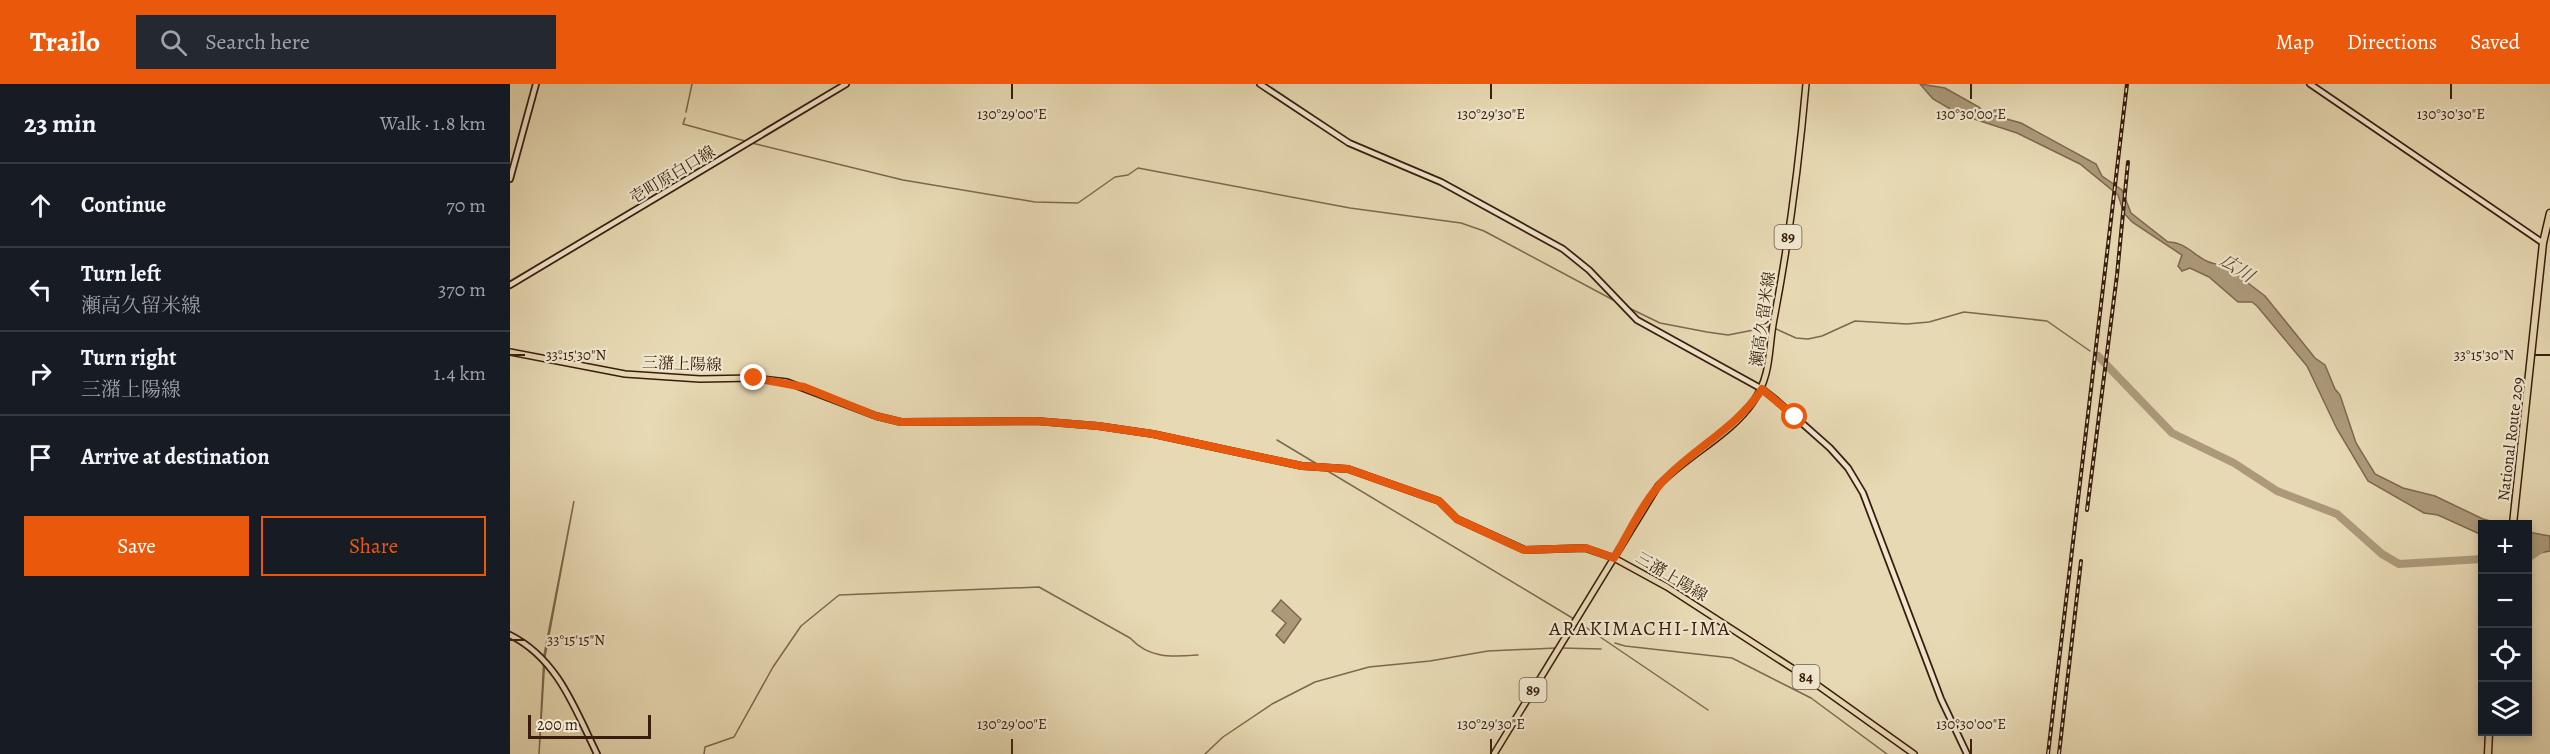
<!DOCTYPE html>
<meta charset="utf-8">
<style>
:root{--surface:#171b24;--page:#242831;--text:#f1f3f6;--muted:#9ea1a6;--line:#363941;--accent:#ea580c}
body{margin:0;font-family:Alegreya,"Noto Serif JP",serif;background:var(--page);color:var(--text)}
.controls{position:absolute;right:18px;bottom:18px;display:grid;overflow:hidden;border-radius:0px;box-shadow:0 3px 9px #0003}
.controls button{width:54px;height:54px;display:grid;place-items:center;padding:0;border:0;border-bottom:2px solid var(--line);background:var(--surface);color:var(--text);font:30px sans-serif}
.scale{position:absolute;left:18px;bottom:15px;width:123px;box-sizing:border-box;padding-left:6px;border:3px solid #381d0c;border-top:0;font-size:16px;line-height:21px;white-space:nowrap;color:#381d0c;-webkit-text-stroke:4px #efe6ce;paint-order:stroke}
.stop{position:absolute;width:18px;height:18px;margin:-14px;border:4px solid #ea580c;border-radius:50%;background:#fff}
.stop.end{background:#ea580c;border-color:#fff;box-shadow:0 2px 6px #0008}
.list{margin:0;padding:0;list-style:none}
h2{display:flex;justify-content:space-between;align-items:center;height:78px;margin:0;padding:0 24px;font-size:26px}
h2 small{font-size:20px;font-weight:400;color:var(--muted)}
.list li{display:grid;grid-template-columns:39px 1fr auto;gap:18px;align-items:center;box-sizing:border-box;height:84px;padding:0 24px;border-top:2px solid var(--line)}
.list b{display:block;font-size:22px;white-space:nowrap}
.list p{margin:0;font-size:20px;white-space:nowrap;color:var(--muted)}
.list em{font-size:20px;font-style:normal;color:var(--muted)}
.actions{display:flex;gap:12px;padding:18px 24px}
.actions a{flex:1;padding:14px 0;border:2px solid var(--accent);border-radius:0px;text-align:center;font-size:21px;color:var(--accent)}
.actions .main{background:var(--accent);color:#fff}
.icon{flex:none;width:33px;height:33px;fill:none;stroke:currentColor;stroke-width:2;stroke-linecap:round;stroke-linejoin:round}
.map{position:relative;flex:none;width:2040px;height:670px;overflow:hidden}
header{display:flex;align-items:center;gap:36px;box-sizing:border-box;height:84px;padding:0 30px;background:var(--accent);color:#fff}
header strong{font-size:28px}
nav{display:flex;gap:33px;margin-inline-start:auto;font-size:21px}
.search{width:420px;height:54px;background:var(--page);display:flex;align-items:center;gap:15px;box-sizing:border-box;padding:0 21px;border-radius:0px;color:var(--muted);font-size:22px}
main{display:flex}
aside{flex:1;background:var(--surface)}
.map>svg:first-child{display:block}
</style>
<header>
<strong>Trailo</strong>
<div class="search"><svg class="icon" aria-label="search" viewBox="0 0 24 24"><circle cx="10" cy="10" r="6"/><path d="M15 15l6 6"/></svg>Search here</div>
<nav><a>Map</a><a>Directions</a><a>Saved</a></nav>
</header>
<main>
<aside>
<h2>23 min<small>Walk · 1.8 km</small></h2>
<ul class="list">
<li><svg class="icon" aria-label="ahead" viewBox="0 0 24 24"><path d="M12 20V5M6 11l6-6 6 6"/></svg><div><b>Continue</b></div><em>70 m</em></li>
<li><svg class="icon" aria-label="left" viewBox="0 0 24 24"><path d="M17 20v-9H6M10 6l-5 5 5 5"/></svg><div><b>Turn left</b><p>瀬高久留米線</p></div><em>370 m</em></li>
<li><svg class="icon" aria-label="right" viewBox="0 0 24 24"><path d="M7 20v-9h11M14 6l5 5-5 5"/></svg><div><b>Turn right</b><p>三潴上陽線</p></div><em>1.4 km</em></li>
<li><svg class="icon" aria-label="arrive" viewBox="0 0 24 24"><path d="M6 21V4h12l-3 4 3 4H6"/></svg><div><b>Arrive at destination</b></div></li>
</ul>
<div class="actions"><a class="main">Save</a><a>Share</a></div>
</aside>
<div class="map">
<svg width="2040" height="670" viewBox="0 0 2040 670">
<rect width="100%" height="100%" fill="#e7d9b3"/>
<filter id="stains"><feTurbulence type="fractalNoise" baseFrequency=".00333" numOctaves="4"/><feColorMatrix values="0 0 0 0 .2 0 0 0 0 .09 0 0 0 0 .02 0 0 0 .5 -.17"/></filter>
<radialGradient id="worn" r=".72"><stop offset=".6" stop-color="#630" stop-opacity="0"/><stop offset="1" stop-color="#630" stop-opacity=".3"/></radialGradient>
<g fill="#ac997a" stroke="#7e674e" stroke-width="1.5">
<path d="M1410 0 1435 4 1469 23 1475 29 1511 39 1586 80 1592 92 1612 106 1621 129 1658 158C1679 157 1691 183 1713 180L1755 212 1805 274 1815 281 1825 305 1830 311 1846 359 1865 390 1893 404 1925 412 1973 435 1991 440H1972V451L1928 431 1914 429 1858 397 1827 345 1797 282 1747 222 1742 218H1728L1699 193 1680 184 1672 187 1668 182 1672 171 1622 138 1614 129 1608 111 1570 80 1507 49 1449 30 1423 15Z"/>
<path d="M64 417 35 573 29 670 34 571Z"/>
<path d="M2018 448 2040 452V467L2025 470 2018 467Z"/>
<path d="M771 516 791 535 774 559 766 551 776 539 762 527Z"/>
</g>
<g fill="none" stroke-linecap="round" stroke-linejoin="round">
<g stroke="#7e674e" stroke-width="1.5">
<path d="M176 28 182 0"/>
<path d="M175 34 173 40 235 57"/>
<path d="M242 59 393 96 525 118 568 119 605 93 618 91 628 84 840 124 951 139 974 147 1107 218"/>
<path d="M1117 223 1150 239 1197 248 1218 251 1259 243"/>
<path d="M1264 244 1286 254 1298 255 1312 252 1345 237 1397 240 1419 238 1454 228 1537 237 1580 267"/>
<path d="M767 356 807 380"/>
<path d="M816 386 1064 535"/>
<path d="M1896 482 1897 478"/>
<path d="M1068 538 1198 626"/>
<path d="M1105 559 1115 562 1222 574 1301 614 1377 670"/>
<path d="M1051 564 1091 565"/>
<path d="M194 670 195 663 224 653 263 583 291 542 329 511 529 503 620 554C640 575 661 573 688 571"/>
<path d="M695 670 713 653 762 620 805 598 859 583 920 577 978 567 1046 564"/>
</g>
<g stroke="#ac997a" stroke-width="8">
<path d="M1588 272 1662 349 1724 379 1767 407 1827 430 1872 470 1889 480 1972 475"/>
<path d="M2018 474 2031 465"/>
</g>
<g stroke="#381d0c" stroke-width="8">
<g id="secondary">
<path d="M750 0 839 59 931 98 1053 165 1079 186 1127 236 1252 305 1266 316 1320 364 1338 384 1353 409 1431 615 1457 670"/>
<path d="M1800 0 2033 159"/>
<path d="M0 95 26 0"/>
<path d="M0 201 336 0"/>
<path d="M0 551C48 575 65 625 87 670"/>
</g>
</g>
<g stroke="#381d0c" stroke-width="8">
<g id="primary">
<path d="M0 268 115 290 190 295 244 294 277 298 366 332 391 338 526 337 588 342 643 350 792 382 838 385 929 417 947 435 1015 466 1075 464 1104 474 1157 503 1296 593 1404 670"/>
<path d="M984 670 1148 402C1176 372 1221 351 1243 318 1262 291 1258 265 1264 235 1279 157 1289 79 1296 0"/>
</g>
</g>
<g stroke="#381d0c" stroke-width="9">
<g id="highway">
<path d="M2003 440 2033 159 2040 129"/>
<path d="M1978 670 1979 648"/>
</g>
</g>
<use href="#secondary" stroke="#efe6ce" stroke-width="4.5"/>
<use href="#primary" stroke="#e7d9b3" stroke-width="5"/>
<use href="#highway" stroke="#e7d9b3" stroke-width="6"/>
<g stroke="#381d0c" stroke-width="4">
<g id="rail">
<path d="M1577 426 1607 191 1618 78"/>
<path d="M1538 670 1617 0"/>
<path d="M1549 670 1571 477"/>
</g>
</g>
<use href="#rail" stroke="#efe6ce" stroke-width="1.5" stroke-dasharray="4.5" stroke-linecap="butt"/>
</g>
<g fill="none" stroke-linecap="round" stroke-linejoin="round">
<path stroke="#ea580c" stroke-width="8" d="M244 294 294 303 366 332 391 338 526 337 588 342 643 350 792 382 838 385 929 417 947 435 1014 466 1076 464 1104 474C1120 447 1134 415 1157 393 1188 362 1228 342 1252 305L1285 333"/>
</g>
<path fill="none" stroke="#381d0c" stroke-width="2" d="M502 0V15M981 0V15M1461 0V15M1941 0V15M0 271H15M2025 271H2040M0 556H15M502 655V670M981 655V670M1461 655V670"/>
<g text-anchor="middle" stroke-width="4.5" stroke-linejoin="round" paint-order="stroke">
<g fill="#efe6ce" stroke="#6f5946" stroke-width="1.5">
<rect x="1264.5" y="141" width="27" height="24" rx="4.5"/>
<rect x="1282.5" y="581" width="27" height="24" rx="4.5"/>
<rect x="1009.5" y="594" width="27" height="24" rx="4.5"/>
</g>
<g font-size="15" font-weight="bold" fill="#381d0c">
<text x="1278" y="158">89</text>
<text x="1296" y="598">84</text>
<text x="1023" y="611">89</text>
</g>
<g font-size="16" fill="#381d0c" stroke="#efe6ce">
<text transform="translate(162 90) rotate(-31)" y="6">壱町原白口線</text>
<text transform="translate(1252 235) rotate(-82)" y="6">瀬高久留米線</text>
<text transform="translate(172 279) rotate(2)" y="6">三潴上陽線</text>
<text transform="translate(2000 355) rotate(-83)" y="6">National Route 209</text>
<text transform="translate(1162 492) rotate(31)" y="6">三潴上陽線</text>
</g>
<g font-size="18" font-style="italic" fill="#614832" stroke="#efe6ce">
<text transform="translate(1727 184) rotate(33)" y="6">広川</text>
</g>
<g font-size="20" letter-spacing="1.5" fill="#381d0c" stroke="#efe6ce">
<text x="1130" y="551">ARAKIMACHI-IMA</text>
</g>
</g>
<g font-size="15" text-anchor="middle" fill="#381d0c" stroke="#efe6ce" stroke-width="4.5" stroke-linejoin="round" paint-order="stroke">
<text x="502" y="35">130°29'00"E</text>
<text x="981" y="35">130°29'30"E</text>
<text x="1461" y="35">130°30'00"E</text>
<text x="1941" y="35">130°30'30"E</text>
<text x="66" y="276">33°15'30"N</text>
<text x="1974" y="276">33°15'30"N</text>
<text x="66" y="561">33°15'15"N</text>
<text x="502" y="645">130°29'00"E</text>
<text x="981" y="645">130°29'30"E</text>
<text x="1461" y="645">130°30'00"E</text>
</g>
<rect width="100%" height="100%" filter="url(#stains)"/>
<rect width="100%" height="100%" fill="url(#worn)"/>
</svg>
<div class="controls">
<button>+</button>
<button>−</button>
<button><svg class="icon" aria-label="locate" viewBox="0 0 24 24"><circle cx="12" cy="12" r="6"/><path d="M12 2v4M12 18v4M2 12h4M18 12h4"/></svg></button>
<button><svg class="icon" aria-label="layers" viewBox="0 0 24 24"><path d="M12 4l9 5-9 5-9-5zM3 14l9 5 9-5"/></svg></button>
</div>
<div class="scale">200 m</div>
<div class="stop" style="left:1285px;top:333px"></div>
<div class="stop end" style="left:244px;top:294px"></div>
</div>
</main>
